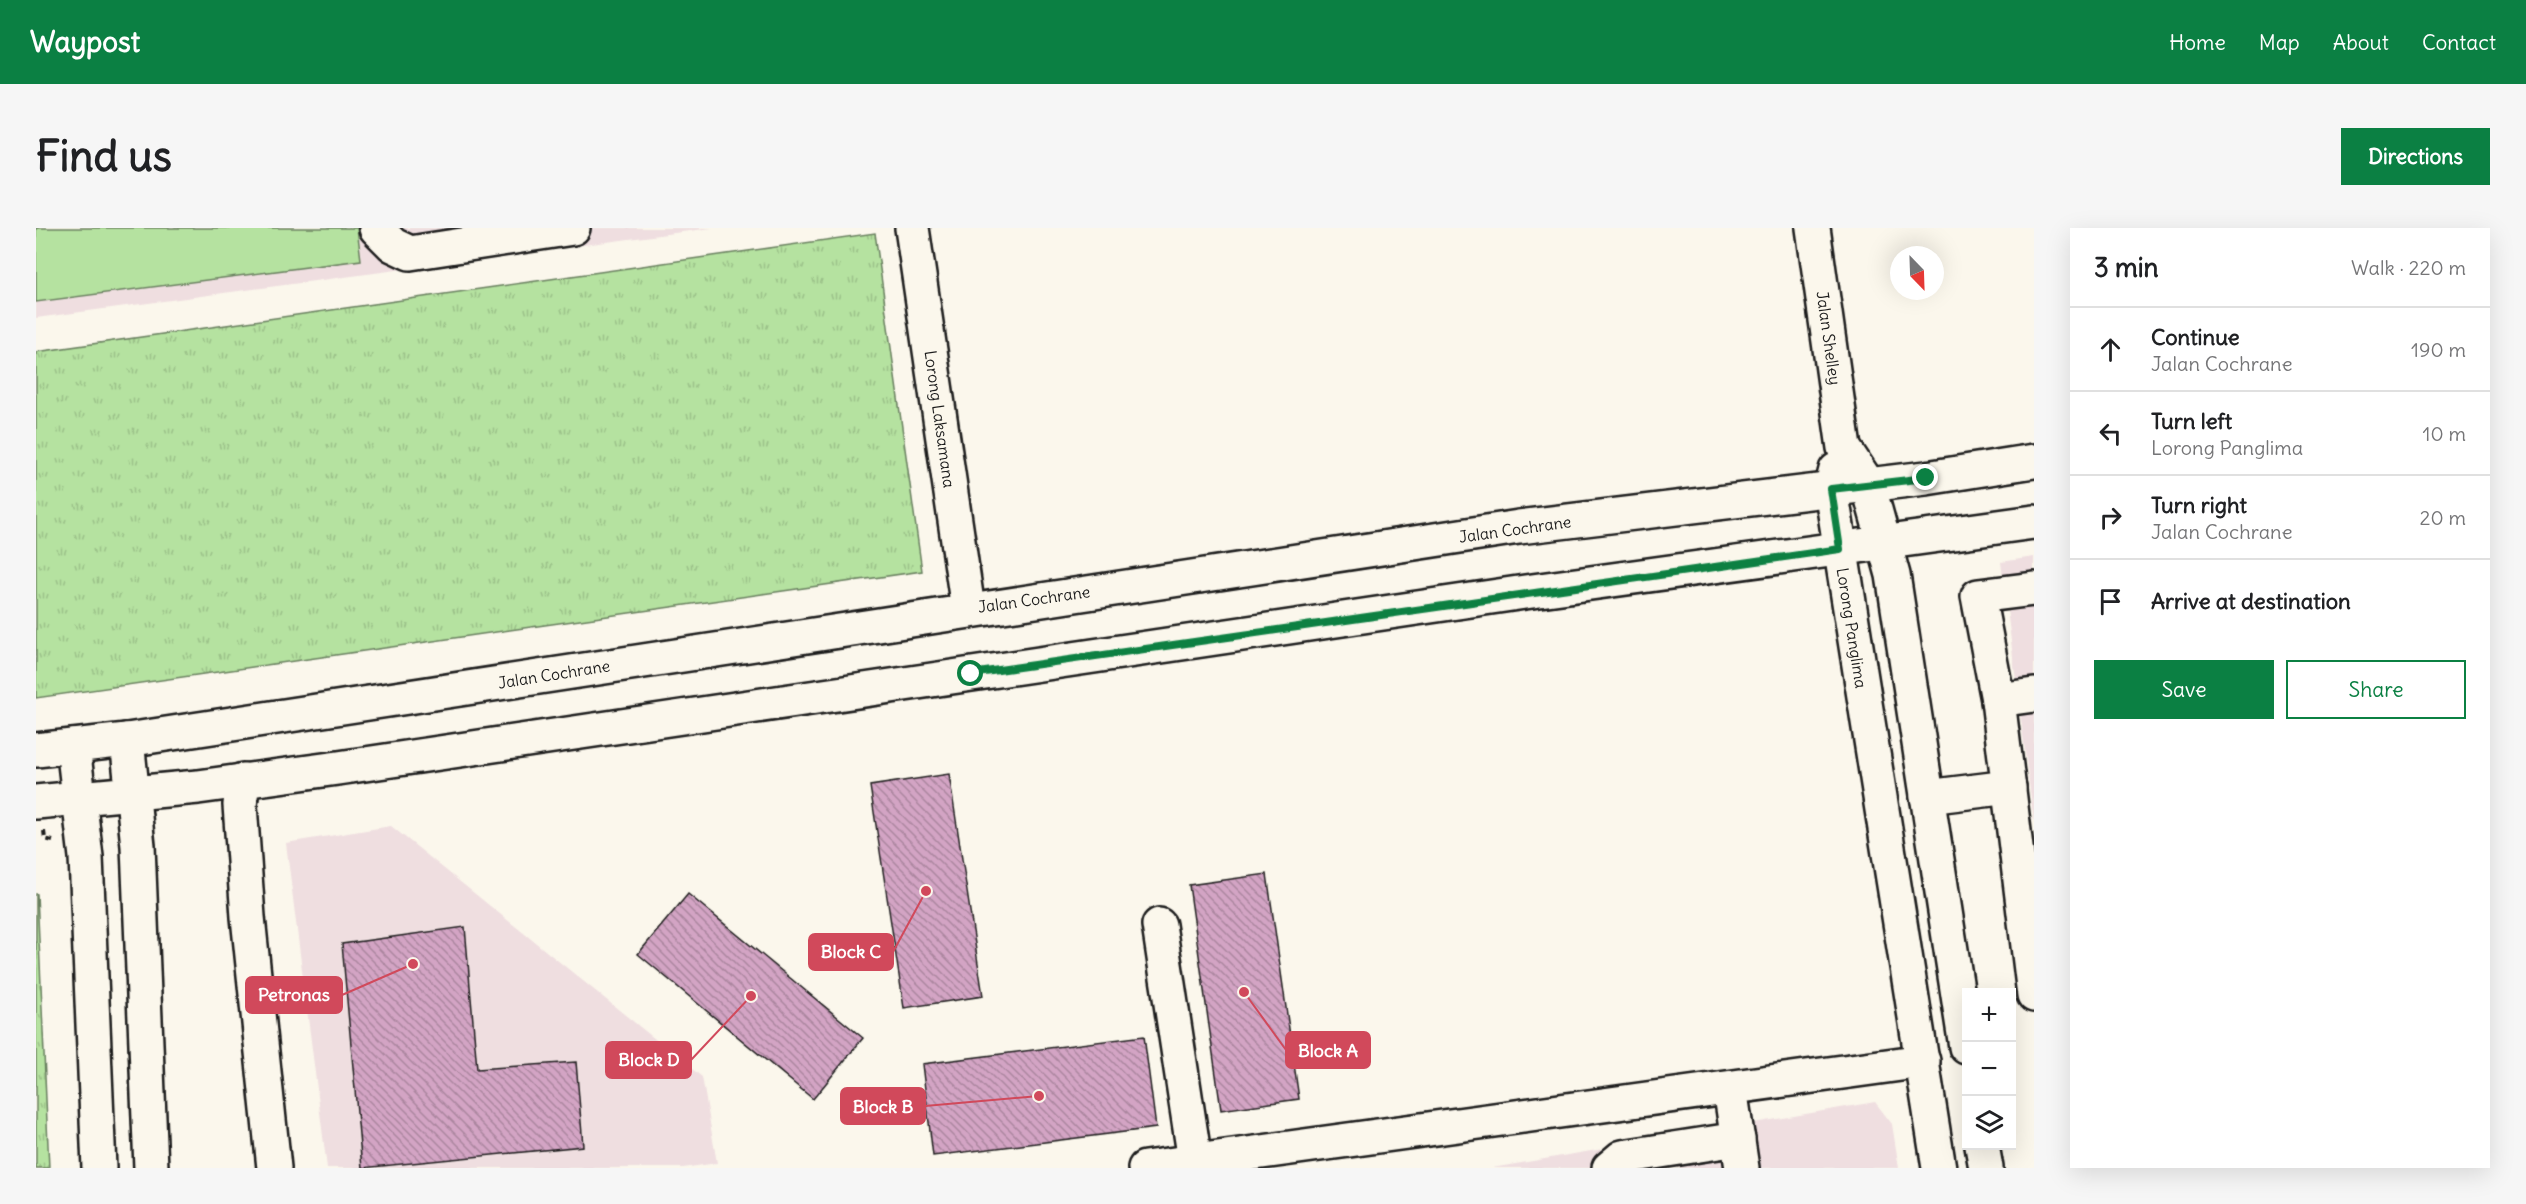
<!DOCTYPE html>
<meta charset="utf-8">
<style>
:root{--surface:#fff;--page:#f6f6f6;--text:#202124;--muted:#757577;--line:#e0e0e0;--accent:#0b8043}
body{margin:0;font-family:Delius,sans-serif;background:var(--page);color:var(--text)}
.controls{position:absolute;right:18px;bottom:18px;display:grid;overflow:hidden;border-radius:0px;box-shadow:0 6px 24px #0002}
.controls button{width:54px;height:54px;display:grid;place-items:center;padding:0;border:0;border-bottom:2px solid var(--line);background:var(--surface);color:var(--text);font:30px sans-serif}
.compass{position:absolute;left:1854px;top:18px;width:54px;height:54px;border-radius:50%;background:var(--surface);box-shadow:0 6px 24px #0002;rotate:157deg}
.stop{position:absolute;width:18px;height:18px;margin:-14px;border:4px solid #0b8043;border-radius:50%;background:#fff}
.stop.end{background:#0b8043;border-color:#fff;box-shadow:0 2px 6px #0008}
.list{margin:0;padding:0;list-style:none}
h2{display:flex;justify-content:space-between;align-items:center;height:78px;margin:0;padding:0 24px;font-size:26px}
h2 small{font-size:20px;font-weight:400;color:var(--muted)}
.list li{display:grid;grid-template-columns:39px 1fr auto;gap:18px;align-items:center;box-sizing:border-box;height:84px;padding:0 24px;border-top:2px solid var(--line)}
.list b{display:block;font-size:22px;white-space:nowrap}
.list p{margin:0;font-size:20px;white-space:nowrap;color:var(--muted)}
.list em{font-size:20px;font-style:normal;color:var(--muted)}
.actions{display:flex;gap:12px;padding:18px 24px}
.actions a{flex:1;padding:14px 0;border:2px solid var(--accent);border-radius:0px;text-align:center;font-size:21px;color:var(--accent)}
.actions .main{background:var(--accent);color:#fff}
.icon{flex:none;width:33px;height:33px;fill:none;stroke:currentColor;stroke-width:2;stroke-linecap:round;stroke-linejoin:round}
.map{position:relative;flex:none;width:1998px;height:940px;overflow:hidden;border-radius:0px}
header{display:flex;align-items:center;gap:36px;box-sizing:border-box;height:84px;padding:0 30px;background:var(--accent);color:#fff}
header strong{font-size:28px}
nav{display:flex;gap:33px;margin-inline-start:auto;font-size:21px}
.intro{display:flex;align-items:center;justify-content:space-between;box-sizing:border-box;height:144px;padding:0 36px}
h1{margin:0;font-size:42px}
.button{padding:15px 27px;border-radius:0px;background:var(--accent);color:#fff;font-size:21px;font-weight:700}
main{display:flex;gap:36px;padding:0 36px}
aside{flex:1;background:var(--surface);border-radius:0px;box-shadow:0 6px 24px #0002}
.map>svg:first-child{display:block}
</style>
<header>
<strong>Waypost</strong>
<nav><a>Home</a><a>Map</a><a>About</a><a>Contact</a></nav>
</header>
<div class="intro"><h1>Find us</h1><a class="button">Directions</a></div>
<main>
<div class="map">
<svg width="1998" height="940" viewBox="0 0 1998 940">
<defs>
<pattern id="grass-tufts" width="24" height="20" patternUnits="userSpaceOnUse" patternTransform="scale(1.5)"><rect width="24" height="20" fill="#b5e2a0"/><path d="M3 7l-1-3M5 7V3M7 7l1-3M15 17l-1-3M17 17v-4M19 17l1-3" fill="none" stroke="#9bc189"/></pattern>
<pattern id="building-back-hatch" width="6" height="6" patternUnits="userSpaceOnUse" patternTransform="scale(1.5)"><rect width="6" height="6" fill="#d3a4c4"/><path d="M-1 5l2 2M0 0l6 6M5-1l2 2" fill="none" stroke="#aa859e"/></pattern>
</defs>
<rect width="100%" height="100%" fill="#fbf7ec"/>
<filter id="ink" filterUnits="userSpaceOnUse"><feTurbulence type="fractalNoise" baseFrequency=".0167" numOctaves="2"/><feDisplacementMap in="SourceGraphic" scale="12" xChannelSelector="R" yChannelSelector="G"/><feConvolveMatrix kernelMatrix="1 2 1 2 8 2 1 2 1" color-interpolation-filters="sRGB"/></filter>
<g filter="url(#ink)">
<g fill="#efdee0">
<path d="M0 0H676L0 90Z"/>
<path d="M1998 329V595L1965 334Z"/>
<path d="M355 598 666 849 681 935 647 940H291L250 615Z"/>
<path d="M1839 874 1856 896 1863 940H1456Z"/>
</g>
<g fill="url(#grass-tufts)" stroke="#687f5e" stroke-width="1.5">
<path d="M839 5 886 343 0 470V124Z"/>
<path d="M0 666H1L13 940H0Z"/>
</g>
<path fill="#b5e2a0" stroke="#687f5e" stroke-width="1.5" d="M0 0H321L325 32 0 74Z"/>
<g fill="url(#building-back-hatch)" stroke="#1c1c1c" stroke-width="1.5">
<path d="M913 546 947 768 868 780 834 558Z"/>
<path d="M1231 646 1263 871 1185 882 1153 657Z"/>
<path d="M652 666 827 810 777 871 602 726Z"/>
<path d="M429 699 441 841 540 834 547 918 326 940 306 716Z"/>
<path d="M1108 808 1120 900 897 928 886 836Z"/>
</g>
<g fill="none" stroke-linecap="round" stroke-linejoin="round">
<g stroke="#1c1c1c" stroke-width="38">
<g id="minor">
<path d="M340 0 357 17 374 25 537 0"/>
<path d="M876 0 932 381"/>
<path d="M1777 0 1808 220 1832 256 1857 347 1930 819"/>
<path d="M1800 242 1795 261 1903 940"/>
<path d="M1998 361 1942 368 1962 472 1998 767"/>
<path d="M1962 472 1998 467"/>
<path d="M91 512 102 618 115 940"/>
<path d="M37 518 50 629 63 940"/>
<path d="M0 522 91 512 1483 299 1890 250 1998 233"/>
<path d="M207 552 204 577 212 689 238 940"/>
<path d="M1891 569 1973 559"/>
<path d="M0 574 162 559 302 540 1489 364 1998 294"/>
<path d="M1123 697 1159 933"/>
<path d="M1694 860 1706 940"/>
<path d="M1946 918 1950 940"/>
<path d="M1109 940 1887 833"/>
<path d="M1573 940 1586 929 1702 911"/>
</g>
</g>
<path stroke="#1c1c1c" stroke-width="4" stroke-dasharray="6 4.5" stroke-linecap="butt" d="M8 603 9 611 17 613"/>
<use href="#minor" stroke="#fbf7ec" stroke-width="33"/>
</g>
</g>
<g fill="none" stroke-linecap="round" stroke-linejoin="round" filter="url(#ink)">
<path stroke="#0b8043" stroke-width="8" d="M935 446 1804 321 1795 261 1890 250"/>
</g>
<g text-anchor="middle" stroke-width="6" stroke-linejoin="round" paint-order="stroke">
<g font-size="16" fill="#1c1c1c" stroke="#fbf7ec">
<text transform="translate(1793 110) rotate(82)" y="6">Jalan Shelley</text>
<text transform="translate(904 191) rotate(82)" y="6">Lorong Laksamana</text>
<text transform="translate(1479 301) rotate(-8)" y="6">Jalan Cochrane</text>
<text transform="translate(998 371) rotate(-8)" y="6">Jalan Cochrane</text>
<text transform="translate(1816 400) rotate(81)" y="6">Lorong Panglima</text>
<text transform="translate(518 446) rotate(-9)" y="6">Jalan Cochrane</text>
</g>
</g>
<path fill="none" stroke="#d1495b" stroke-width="2" d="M890 663L857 724M377 736L306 767M1208 764L1250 822M715 768L655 832M1003 868L889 878"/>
<g fill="#d1495b" stroke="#fbf7ec" stroke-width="2">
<circle cx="890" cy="663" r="6"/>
<circle cx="377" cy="736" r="6"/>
<circle cx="1208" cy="764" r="6"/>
<circle cx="715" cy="768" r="6"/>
<circle cx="1003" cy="868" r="6"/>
</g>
<g fill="#d1495b" stroke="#d1495b" stroke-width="2">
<rect x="773" y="706" width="84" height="36" rx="6"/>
<rect x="210" y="749" width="96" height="36" rx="6"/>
<rect x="1250" y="804" width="84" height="36" rx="6"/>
<rect x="570" y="814" width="85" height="36" rx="6"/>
<rect x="805" y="860" width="84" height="36" rx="6"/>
</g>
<g font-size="18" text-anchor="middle" font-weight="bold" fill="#fff">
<text x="815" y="730">Block C</text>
<text x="258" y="773">Petronas</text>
<text x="1292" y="829">Block A</text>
<text x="613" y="838">Block D</text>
<text x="847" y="885">Block B</text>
</g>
</svg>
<div class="controls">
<button>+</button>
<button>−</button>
<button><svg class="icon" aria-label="layers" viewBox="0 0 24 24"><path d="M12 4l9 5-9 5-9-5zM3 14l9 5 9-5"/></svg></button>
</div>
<svg class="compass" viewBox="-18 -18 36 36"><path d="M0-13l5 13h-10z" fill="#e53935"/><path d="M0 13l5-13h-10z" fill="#757577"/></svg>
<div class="stop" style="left:935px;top:446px"></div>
<div class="stop end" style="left:1890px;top:250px"></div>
</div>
<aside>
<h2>3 min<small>Walk · 220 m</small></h2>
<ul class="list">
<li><svg class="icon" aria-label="ahead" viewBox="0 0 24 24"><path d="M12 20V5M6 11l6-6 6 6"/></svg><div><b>Continue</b><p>Jalan Cochrane</p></div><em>190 m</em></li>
<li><svg class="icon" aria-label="left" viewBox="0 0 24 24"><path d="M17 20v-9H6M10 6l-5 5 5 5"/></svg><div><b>Turn left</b><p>Lorong Panglima</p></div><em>10 m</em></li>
<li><svg class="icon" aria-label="right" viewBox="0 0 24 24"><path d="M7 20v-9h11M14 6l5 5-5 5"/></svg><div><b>Turn right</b><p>Jalan Cochrane</p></div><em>20 m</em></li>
<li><svg class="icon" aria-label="arrive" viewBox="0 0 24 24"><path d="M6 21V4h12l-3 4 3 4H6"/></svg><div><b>Arrive at destination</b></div></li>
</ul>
<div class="actions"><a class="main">Save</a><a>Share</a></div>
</aside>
</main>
